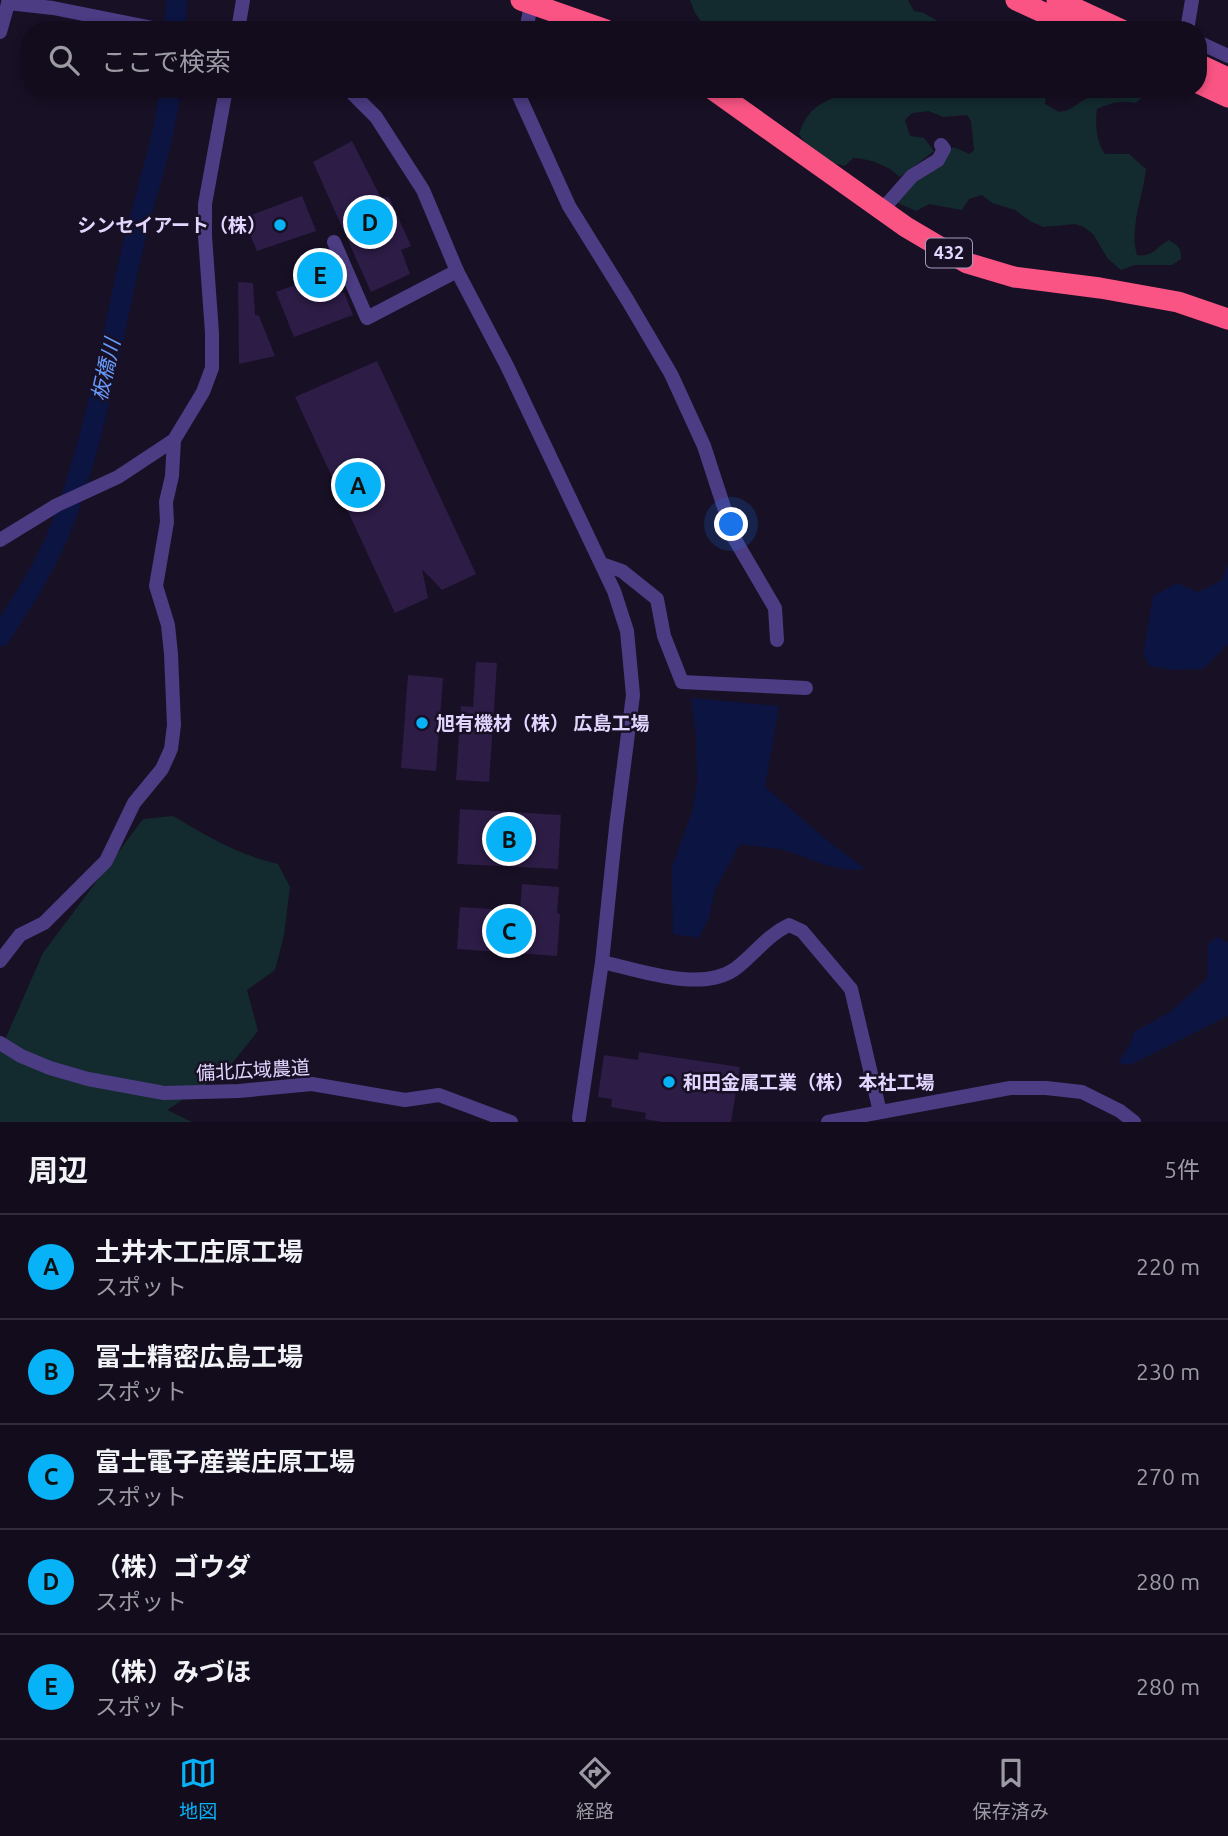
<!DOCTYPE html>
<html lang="ja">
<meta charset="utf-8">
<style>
:root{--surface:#120c1c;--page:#1f1a29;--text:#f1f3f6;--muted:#9c9ba3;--line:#312c3b;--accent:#08b2f7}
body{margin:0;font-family:Ubuntu,"Noto Sans JP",sans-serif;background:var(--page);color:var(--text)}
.you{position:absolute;left:732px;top:525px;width:24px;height:24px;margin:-18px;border:5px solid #fff;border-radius:50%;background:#1a73e8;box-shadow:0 0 0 10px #1a73e833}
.badge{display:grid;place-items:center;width:46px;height:46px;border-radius:50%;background:var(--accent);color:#111;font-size:23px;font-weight:700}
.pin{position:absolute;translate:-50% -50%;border:4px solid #fff;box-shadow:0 2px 7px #0006}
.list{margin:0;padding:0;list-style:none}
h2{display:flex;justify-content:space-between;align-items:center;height:91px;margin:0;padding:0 28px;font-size:30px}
h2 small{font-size:23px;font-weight:400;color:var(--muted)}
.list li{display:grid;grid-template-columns:46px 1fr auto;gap:21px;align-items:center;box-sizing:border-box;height:105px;padding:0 28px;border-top:2px solid var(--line)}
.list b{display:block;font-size:26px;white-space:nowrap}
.list p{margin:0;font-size:23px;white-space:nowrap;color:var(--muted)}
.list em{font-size:23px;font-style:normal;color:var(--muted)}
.icon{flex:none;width:38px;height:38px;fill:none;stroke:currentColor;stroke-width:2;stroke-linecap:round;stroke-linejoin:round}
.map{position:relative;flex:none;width:1228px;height:1122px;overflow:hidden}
.search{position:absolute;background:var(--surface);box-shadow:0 4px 10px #0003;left:21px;right:21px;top:21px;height:77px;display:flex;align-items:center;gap:18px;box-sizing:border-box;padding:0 24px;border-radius:28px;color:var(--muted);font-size:26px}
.sheet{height:616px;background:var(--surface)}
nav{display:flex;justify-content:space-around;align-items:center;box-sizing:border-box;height:98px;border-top:2px solid var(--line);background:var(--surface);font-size:19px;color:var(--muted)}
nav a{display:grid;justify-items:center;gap:4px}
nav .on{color:var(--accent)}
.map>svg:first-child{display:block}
</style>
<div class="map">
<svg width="1228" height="1122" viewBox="0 0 1228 1122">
<rect width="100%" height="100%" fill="#181025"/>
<g fill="#132b2f">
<path d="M690 0H908L914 11 924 13 953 30H707L695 13Z"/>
<path d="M857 89H1046L1045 104 1059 112C1073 110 1073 106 1084 100 1100 92 1120 89 1136 94L1141 99 1135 103C1121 100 1110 103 1097 109 1095 123 1096 142 1105 154H1129L1146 169C1143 196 1129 228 1137 255 1153 258 1157 246 1169 240 1177 245 1182 248 1181 259L1172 265H1134L1121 270 1108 259 1093 234 1084 227 1075 224 1043 227 1030 221 1015 210 992 203 982 195 969 199 962 210 929 204 916 211 898 203 894 198 941 160 953 147 970 154 974 150 971 121 967 115 943 117 929 111 912 113 905 120 910 136 924 138 934 151 900 177C887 165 871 159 853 158L845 166C822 161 812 153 799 134 810 101 829 101 857 89Z"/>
<path d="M173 816C208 837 239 855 278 864L290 887 284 935 275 970 247 990 258 1031 225 1072 167 1110 192 1122H0V1051L43 953 143 819Z"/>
</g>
<g fill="#0c1542">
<path d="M1228 564V644L1203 669 1174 670 1150 666 1143 655 1153 596 1177 583 1198 592 1222 580Z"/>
<path d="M691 698 779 706 765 787 828 841 865 869C837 873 815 860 790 852 775 847 756 847 740 844L715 890 709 918 699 938 673 934 672 867 692 812 697 784 696 736Z"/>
<path d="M1217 937 1228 943V1016L1130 1065 1118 1063 1131 1043 1134 1032 1170 1012 1207 979 1208 944Z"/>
</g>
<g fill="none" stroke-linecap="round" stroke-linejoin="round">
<g stroke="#0c1542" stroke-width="21">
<path d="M174 30 177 0"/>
<path d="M0 636C22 602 45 568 60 530 95 441 110 347 131 255 143 200 164 146 170 89"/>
</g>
</g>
<g fill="#2d1c46">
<path d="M352 141 381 198 389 197 411 246 401 250 410 274 371 292 313 162Z"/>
<path d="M302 196 316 231 257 251 243 218Z"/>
<path d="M323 250 340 293 344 292 353 315 294 337 276 292 308 280 300 259Z"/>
<path d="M238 282 253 283 255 315 259 316 275 356 239 364Z"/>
<path d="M377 361 476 574 442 590 422 569 428 598 395 613 295 397Z"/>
<path d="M476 662 497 663 489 782 456 780 461 706 473 707Z"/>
<path d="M408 675 443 678 436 771 401 768Z"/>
<path d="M460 809 561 815 558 869 457 864Z"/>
<path d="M522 884 559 887 557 913 560 914 557 956 457 949 460 907 520 911Z"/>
<path d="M639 1052 740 1067 731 1122H662L645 1119 646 1113 611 1107 612 1099 598 1097 604 1055 638 1060Z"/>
</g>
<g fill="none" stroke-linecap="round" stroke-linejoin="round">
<g stroke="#4c3c83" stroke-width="14">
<path d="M8 3 53 8 163 30"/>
<path d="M238 30 243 0"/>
<path d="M526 30 531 5"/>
<path d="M1187 30 1192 0"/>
<path d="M0 32 9 0"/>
<path d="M1198 42 1228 56"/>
<path d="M348 89 376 117 423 190 457 271 507 366 614 591 627 631 633 695 616 827 602 962 579 1118"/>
<path d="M516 89 569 206 628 301 671 374 704 446 734 538 775 608 777 640"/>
<path d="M882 210 912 176 938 160 944 149 941 145"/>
<path d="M334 242 367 318 457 271"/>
<path d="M0 540 57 505 118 477 174 440 203 392 212 368V333L205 236V204L226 89"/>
<path d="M602 564 622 571 657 599 664 636 682 682 806 688"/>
<path d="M0 961 20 935 44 923 106 861 134 803 162 769 171 749 174 725 171 654 168 625 156 586 167 522 166 502 172 476 174 440"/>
<path d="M602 962C639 970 701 993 735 969 754 955 767 935 789 925L802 931 851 989 880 1112"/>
<path d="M0 1043 21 1056 50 1068 88 1079 164 1093 239 1091 312 1084 405 1100 439 1095 511 1122"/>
<path d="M828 1122 1010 1088H1046L1082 1092 1120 1111 1134 1122"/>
</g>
<g stroke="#fa5484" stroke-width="21">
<path d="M521 0 606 30"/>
<path d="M1016 0 1081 30"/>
<path d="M1057 0 1122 30"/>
<path d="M1198 64 1228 78"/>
<path d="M1198 83 1228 97"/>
<path d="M712 89 906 227 967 263 1014 277 1100 288 1178 302 1228 319"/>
</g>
</g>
<g fill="#08b2f7" stroke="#181025" stroke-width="2.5">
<circle cx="280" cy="225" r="7"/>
<circle cx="422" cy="723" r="7"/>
<circle cx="669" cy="1082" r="7"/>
</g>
<g text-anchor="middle" stroke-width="5" stroke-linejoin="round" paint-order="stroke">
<rect fill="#181025" stroke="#a59abd" stroke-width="2" x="926" y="238.5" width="46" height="29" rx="5"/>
<g font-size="18" font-weight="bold" fill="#e2d5fe">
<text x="949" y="259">432</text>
</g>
<g font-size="19" font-weight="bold" fill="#e2d5fe" stroke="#181025" text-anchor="start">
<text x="266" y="232" text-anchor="end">シンセイアート（株）</text>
<text x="436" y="730">旭有機材（株） 広島工場</text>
<text x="683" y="1089">和田金属工業（株） 本社工場</text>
</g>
<g font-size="19" fill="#e2d5fe" stroke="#181025">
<text transform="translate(253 1070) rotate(-3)" y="7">備北広域農道</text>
</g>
<g font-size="21" font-style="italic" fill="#679afa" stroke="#181025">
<text transform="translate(106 370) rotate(-77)" y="7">板橋川</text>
</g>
</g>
</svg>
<div class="you"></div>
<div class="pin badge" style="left:358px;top:485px">A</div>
<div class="pin badge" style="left:509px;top:839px">B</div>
<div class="pin badge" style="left:509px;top:931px">C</div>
<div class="pin badge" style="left:370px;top:222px">D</div>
<div class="pin badge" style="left:320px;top:275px">E</div>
<div class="search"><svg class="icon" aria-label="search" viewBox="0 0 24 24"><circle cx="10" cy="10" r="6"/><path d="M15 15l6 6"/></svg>ここで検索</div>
</div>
<section class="sheet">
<h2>周辺<small>5件</small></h2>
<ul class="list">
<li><span class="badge">A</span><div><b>土井木工庄原工場</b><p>スポット</p></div><em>220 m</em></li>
<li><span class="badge">B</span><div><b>冨士精密広島工場</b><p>スポット</p></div><em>230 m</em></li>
<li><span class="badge">C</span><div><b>富士電子産業庄原工場</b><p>スポット</p></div><em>270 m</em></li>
<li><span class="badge">D</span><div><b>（株）ゴウダ</b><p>スポット</p></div><em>280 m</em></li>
<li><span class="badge">E</span><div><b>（株）みづほ</b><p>スポット</p></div><em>280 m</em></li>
</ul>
</section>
<nav>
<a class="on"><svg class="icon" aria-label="map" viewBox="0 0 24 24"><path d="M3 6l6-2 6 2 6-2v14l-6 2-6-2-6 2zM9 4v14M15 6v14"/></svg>地図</a>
<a><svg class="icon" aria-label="directions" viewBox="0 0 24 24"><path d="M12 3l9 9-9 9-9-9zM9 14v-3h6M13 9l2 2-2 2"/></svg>経路</a>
<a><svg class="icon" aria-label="saved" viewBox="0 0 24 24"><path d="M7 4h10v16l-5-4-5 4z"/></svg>保存済み</a>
</nav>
